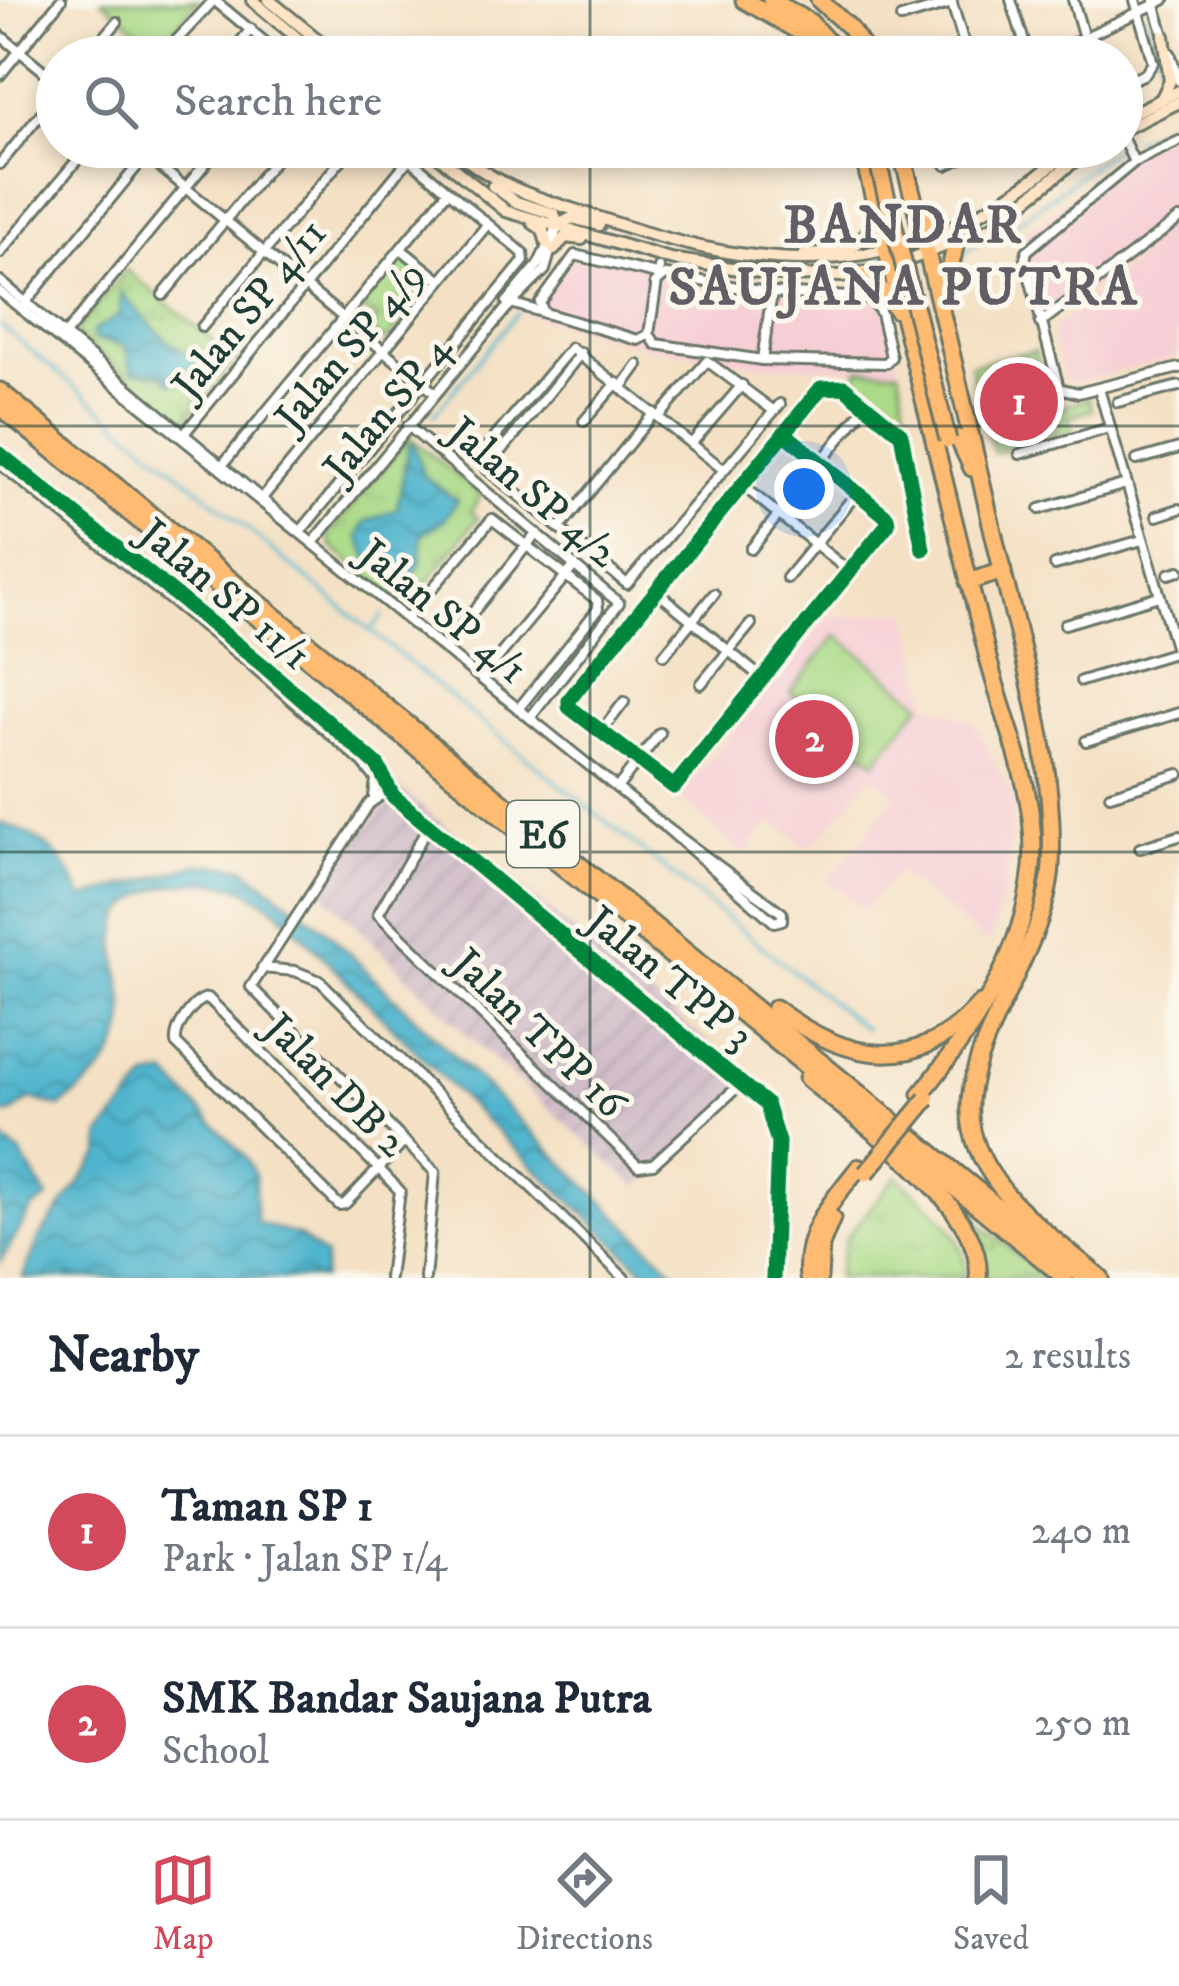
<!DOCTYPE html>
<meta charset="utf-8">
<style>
:root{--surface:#fff;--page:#f6f6f7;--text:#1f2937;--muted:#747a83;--line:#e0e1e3;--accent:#d1495b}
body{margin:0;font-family:"IM FELL DW Pica",serif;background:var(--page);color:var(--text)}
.you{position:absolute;left:804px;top:489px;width:42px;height:42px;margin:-30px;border:9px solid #fff;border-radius:50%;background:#1a73e8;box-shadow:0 0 0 18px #1a73e833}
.badge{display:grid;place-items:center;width:78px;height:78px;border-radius:50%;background:var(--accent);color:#fff;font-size:39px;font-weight:700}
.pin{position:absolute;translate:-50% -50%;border:6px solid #fff;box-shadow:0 3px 12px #0006}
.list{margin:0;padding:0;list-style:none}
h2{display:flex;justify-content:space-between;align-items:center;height:156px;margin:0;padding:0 48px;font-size:51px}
h2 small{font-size:39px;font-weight:400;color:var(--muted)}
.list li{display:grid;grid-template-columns:78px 1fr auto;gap:36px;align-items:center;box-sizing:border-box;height:192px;padding:0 48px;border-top:3px solid var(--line)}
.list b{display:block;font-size:45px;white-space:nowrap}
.list p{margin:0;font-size:39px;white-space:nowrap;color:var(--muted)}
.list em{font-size:39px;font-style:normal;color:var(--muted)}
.icon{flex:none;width:66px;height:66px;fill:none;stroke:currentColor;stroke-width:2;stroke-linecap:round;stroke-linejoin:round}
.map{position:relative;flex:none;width:1179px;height:1278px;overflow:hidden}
.search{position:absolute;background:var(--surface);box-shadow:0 6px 18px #0003;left:36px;right:36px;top:36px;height:132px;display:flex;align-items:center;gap:30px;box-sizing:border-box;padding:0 42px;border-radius:66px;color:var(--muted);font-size:45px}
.sheet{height:540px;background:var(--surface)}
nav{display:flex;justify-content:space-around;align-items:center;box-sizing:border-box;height:168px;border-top:3px solid var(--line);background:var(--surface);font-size:33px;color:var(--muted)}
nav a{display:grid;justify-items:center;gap:6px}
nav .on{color:var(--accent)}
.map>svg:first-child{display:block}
</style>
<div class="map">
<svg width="1179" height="1278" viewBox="0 0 1179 1278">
<defs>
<pattern id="industrial-furrows" width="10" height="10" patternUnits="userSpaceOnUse" patternTransform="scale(3)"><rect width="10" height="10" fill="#d1bdc9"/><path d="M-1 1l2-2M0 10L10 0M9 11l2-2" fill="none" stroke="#b3a3ad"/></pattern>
<pattern id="grass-tufts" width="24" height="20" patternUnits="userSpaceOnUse" patternTransform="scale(3)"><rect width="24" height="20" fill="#abda88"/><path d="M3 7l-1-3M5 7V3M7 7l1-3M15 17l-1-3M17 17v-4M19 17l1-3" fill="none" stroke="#93bc76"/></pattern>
<pattern id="water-waves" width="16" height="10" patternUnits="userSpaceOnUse" patternTransform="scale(3)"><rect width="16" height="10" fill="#4fb5ce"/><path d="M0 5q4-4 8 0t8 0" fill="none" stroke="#4194a8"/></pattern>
</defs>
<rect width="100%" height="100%" fill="#fbf7ec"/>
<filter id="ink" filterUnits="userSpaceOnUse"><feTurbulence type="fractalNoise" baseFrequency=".00833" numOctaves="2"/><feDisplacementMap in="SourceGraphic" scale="24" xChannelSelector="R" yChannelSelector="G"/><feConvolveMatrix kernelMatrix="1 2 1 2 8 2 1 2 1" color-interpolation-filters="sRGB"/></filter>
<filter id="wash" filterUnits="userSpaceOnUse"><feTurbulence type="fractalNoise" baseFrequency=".004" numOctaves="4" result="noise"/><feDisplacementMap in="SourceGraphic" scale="48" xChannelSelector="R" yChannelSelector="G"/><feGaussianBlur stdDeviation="2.7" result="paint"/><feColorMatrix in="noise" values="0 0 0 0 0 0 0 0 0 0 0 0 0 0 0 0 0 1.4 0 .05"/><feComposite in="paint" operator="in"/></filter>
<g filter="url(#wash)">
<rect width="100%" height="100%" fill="#f4e1c5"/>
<g fill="#f6cfd6">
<path d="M1179 129V357L1072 383 1065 380 1053 339 1055 328 1171 233 1033 331 1016 240 1138 146Z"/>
<path d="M577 246 670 269 870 294 886 308 899 370 761 365 643 346 523 313 566 252Z"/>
<path d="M908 611 929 703 973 722 1013 799 1007 883 988 944 898 871 865 910 828 880 897 796 871 775 810 849 771 820 744 855 680 797 828 617Z"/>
</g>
<path fill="url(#industrial-furrows)" d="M397 786 755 1081 637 1187 471 1039 320 890Z"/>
<g fill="url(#grass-tufts)" stroke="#658c5e" stroke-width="3">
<path d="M402 257 434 284 385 342 370 330 377 320 364 309 353 316Z"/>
<path d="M126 270 237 360 184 421 74 333Z"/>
<path d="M1035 351 1044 389 1063 407 1089 398 1092 410 1069 417 1073 431 994 453 970 365Z"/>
<path d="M409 437 481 495 471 511 478 518 407 608 331 546 329 535Z"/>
<path d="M897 1176C927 1204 971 1233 964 1278H837L846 1238Z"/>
<path d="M968 1215 1046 1278H986L981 1241Z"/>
</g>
<g fill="#abda88" stroke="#658c5e" stroke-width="3">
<path d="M102 0H198L158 47Z"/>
<path d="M859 369 899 370 909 426 854 385Z"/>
<path d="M837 635 922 704 875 762 790 692Z"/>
</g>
<g fill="url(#water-waves)" stroke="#377981" stroke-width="3">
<path d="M121 292C155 332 173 349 221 372 202 373 187 384 170 383L162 374 132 371 125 345 94 340 93 331 120 315Z"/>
<path d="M409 444H414L423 475 457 501 443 521 422 535 421 562 402 595 397 592 399 581 369 559 359 537 365 522 397 509Z"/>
<path d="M0 823C44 837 64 855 83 898L199 864 243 867 321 926 681 1278H652L470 1106 275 908C265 902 255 894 244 889 210 875 133 881 120 921 108 958 131 995 123 1030 115 1066 88 1086 60 1107L31 1099 9 1115 0 1110Z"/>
<path d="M167 1075 247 1159 255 1177 256 1222 299 1236 325 1257 323 1278H23L39 1238 101 1153V1135L148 1078Z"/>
<path d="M0 1137 20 1153 48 1198 32 1209 0 1262Z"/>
</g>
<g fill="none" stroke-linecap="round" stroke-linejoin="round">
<g stroke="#4fb5ce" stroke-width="3">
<path d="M1141 0 1142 4"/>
<path d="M1145 14 1164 73"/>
<path d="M1133 140 1179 119"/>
<path d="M958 264 969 248 1018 222 1117 147"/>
<path d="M0 325 442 690 865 1029"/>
<path d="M433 416 517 313"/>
<path d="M373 628 383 615"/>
</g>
</g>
</g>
<g filter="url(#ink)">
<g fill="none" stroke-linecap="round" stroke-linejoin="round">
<g stroke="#6a7667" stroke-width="14">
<g id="minor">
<path d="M951 0 968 57"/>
<path d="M1011 0 1029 57"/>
<path d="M1073 0 1084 38"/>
<path d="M1154 2 1165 39"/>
<path d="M901 18 952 3"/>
<path d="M0 35 57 82"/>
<path d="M1170 53 1179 81"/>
<path d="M88 57 117 22"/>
<path d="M161 57 214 0 283 57"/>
<path d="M228 57 251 29"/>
<path d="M1043 57 1164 0"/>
<path d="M0 75 61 0"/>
<path d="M1122 84 1145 74 1153 63 1135 0"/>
<path d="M1122 137 1134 162"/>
<path d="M1179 141 1134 162 1027 251 1025 259 1059 388 1078 393 1179 368"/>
<path d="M136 147 435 393"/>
<path d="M1039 147 1047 169"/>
<path d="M0 164 57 94"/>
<path d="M946 165 986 147"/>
<path d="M401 249 441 281"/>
<path d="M0 253 88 147"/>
<path d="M0 281 299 530"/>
<path d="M0 292 663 825 774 922 782 920V913L663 825"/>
<path d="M163 295 286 147"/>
<path d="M507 302 638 340 648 335"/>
<path d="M507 302 538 265 557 226"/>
<path d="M25 303 153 147"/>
<path d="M544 313 540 303 575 255 656 274"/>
<path d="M1040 323 1179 219"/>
<path d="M202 327 352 147"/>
<path d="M649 334 656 344 762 360 886 363 891 357 881 313 870 298 772 293 666 275 655 283"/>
<path d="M649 334 659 268"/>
<path d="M64 336 219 147"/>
<path d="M581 353 487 469 627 584 780 404"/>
<path d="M762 360 772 293"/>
<path d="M622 387 638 365"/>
<path d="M1099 389 1179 660"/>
<path d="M1118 402 1179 386"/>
<path d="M659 417 707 361 774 411"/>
<path d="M584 421 617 383"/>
<path d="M408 426 619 603 530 718"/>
<path d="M784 433 887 517 888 524 674 787 569 707V700C652 595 737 492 821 388L844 387 901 434 923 549"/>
<path d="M182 436 409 159"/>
<path d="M692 443 742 385"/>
<path d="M0 454 265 667 378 766 393 796 766 1104 778 1142 773 1278"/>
<path d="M1020 454 1109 428"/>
<path d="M1137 460 1179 448"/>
<path d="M224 463 448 191"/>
<path d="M0 464 248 662 363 763 376 779 374 797"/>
<path d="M487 469 480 455 571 348 724 470"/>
<path d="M742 485 850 572"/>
<path d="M263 497 487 225"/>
<path d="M1040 509 1126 484"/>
<path d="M1157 516 1179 509"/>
<path d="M560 528 654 413"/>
<path d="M300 532 524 261 523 253 395 147"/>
<path d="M313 543 505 310 545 270 558 225"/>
<path d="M751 549 866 406"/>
<path d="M1055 565 1142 540"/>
<path d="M1169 574 1179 571"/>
<path d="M787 578 856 494"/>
<path d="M656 591 763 679"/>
<path d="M407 618 492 519 597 600 598 609 519 708"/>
<path d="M1065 624 1159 596"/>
<path d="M444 648 537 533"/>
<path d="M664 655 714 594"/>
<path d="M481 678 575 565"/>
<path d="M1081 681 1177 652"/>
<path d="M701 684 751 624"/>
<path d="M601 732 624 702"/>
<path d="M1086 741 1179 713"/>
<path d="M617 788 660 733"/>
<path d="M1110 795 1179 774"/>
<path d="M392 796 383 794 369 804 251 987 435 1172 425 1278"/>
<path d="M428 827 378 914 638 1166 653 1164 743 1082"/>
<path d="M1140 848 1179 836"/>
<path d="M262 968 295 971 320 981 624 1278"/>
<path d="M389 1278 400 1191 379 1169 208 998C193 1000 174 1028 176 1043L339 1205 345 1204 404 1142"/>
</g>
</g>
<g stroke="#6a7667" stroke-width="16">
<g id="secondary">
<path d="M252 0 320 57"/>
<path d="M269 0 339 57"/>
<path d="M1161 100 1170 81 1164 36"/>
<path d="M1122 118 1179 91"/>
<path d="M1122 130 1179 102"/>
<path d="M427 147 506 211 670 259 780 275 843 276 890 267 991 228 1092 147"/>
<path d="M450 147C506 193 540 198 606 220 790 283 922 277 1074 147"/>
<path d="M493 186 516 202 554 214 558 225"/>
<path d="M533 223 543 230 547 244"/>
<path d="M558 225 572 218 599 225"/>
<path d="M554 250 565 237 582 239"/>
<path d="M804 255C842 254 866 251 875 211"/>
</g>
</g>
<g stroke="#6a7667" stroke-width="21">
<g id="motorway">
<path d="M744 0 803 34 826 57"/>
<path d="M771 0 810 22 841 57"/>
<path d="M819 0 849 27 870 57"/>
<path d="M861 147C904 316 945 485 987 654 1004 724 1039 794 1032 867 1023 956 975 1027 921 1094"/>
<path d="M900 147C936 281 966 417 998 553 1022 654 1056 761 1051 865 1047 954 954 1051 972 1130 986 1194 1054 1238 1101 1278"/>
<path d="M919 213 930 225 948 231"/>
<path d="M859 275 878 286 897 310"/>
<path d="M944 297 956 242"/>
<path d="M0 391 1085 1278"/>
<path d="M0 407 1065 1278"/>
<path d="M958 438 972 468"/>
<path d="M968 582 1003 571"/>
<path d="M775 1008C845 1061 916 1077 980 1004"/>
<path d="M807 1078C858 1122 986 1206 978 1278"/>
<path d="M808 1278C803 1232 832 1201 859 1167"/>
<path d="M819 1278 821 1245 832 1218"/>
</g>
</g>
<use href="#minor" stroke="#fff" stroke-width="8"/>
<use href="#secondary" stroke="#ffe4c6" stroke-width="10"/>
<use href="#motorway" stroke="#ffbb71" stroke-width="15"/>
<g stroke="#6a7667" stroke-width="21" stroke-linecap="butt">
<g id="motorway-bridge">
<path d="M874 147 948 440"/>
<path d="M866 1173 927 1099"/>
</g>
</g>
<use href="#motorway-bridge" stroke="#ffbb71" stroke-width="15"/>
<g stroke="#fbf7ec" stroke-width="22">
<g id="cycleway">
<path d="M784 433 887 517 888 524 674 787 569 707V700C652 595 737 492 821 388L844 387 901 434 923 549"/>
<path d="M0 454 265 667 378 766 393 796 766 1104 778 1142 773 1278"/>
</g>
</g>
<use href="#cycleway" stroke="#00873e" stroke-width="15"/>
</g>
</g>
<path fill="none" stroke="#1f3d34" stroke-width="3" stroke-opacity="0.55" d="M590 0V57M590 147V1278M0 426H1179M0 852H1179"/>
<g text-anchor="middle" stroke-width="10" stroke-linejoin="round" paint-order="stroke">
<rect fill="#fbf7ec" stroke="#61756b" stroke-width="3" x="507" y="801" width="72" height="66" rx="9"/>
<g font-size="39" font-weight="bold" fill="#1f3d34">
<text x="543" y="848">E6</text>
</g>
<g font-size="42" fill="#1f3d34" stroke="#fbf7ec">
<text transform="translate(248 308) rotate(-51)" y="15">Jalan SP 4/11</text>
<text transform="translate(349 345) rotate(-50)" y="15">Jalan SP 4/9</text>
<text transform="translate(386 407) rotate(-51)" y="15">Jalan SP 4</text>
<text transform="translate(534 491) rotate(40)" y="15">Jalan SP 4/2</text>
<text transform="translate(226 593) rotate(40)" y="15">Jalan SP 11/1</text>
<text transform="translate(444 610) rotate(39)" y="15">Jalan SP 4/1</text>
<text transform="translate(671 977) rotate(39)" y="15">Jalan TPP 3</text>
<text transform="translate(540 1032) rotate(44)" y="15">Jalan TPP 16</text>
<text transform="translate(337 1084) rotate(45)" y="15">Jalan DB 2</text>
</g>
<g font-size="54" font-weight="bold" letter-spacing="3" fill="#625e65" stroke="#fbf7ec">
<text x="904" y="242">BANDAR<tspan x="904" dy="62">SAUJANA PUTRA</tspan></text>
</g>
</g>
</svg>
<div class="you"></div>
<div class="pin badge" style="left:1019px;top:402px">1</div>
<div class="pin badge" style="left:814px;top:739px">2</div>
<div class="search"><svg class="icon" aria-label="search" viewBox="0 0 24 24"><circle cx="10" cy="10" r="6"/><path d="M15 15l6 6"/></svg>Search here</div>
</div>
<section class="sheet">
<h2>Nearby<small>2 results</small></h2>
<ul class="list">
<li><span class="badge">1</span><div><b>Taman SP 1</b><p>Park · Jalan SP 1/4</p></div><em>240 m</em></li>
<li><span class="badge">2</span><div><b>SMK Bandar Saujana Putra</b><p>School</p></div><em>250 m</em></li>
</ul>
</section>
<nav>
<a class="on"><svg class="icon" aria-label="map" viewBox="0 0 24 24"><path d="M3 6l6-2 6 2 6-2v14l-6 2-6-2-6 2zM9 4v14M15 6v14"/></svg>Map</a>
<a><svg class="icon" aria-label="directions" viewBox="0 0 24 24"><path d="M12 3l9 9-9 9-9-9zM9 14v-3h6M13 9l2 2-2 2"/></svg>Directions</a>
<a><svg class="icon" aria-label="saved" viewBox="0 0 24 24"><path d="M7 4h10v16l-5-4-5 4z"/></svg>Saved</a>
</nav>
